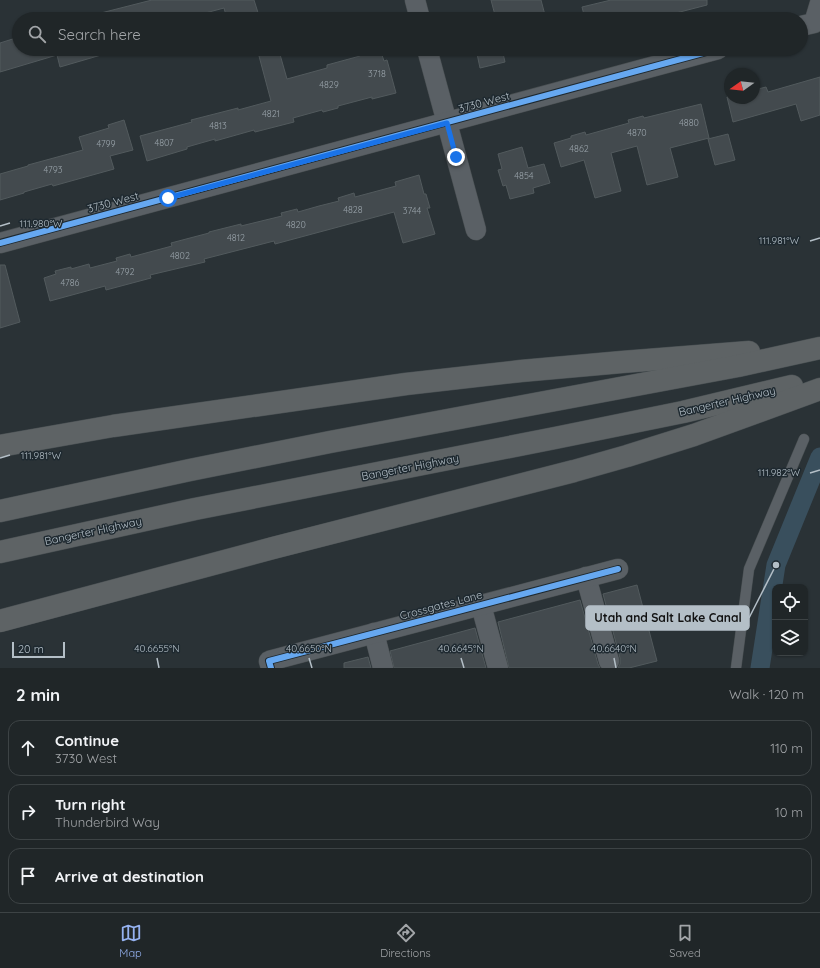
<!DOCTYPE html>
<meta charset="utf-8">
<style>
:root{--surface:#202628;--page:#2d3234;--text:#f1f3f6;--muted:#a2a5a8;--line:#3d4345;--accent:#95b2f1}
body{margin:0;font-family:Quicksand,sans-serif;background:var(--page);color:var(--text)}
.controls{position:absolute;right:12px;bottom:12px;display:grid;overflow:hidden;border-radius:8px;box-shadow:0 1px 3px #0004}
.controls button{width:36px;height:36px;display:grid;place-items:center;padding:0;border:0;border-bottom:1px solid var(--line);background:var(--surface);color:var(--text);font:20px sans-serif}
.compass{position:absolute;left:724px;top:68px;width:36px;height:36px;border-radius:50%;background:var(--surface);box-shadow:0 1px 3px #0004;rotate:255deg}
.scale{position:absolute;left:12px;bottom:10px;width:53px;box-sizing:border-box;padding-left:4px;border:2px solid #b4bfc7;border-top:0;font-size:11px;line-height:14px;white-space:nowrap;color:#b4bfc7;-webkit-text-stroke:3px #1e2930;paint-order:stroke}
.stop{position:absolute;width:12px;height:12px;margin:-9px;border:3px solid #1a73e8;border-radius:50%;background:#fff}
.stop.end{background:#1a73e8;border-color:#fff;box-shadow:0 1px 4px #0008}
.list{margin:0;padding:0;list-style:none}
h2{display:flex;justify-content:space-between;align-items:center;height:52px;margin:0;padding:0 16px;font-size:17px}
h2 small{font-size:13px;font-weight:400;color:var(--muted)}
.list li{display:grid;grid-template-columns:26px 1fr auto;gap:12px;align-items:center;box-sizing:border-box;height:56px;margin:0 8px 8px;padding:0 8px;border:1px solid var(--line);border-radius:12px}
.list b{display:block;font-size:15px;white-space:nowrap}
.list p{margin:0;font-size:13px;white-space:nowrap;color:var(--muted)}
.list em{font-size:13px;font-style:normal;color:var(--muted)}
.icon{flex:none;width:22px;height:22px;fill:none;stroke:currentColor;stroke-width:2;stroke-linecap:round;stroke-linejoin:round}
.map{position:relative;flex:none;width:820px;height:668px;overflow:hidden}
.search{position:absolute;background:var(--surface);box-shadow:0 1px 3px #0004;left:12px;right:12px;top:12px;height:44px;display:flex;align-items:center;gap:10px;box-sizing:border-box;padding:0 14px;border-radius:22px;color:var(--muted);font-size:15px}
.sheet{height:244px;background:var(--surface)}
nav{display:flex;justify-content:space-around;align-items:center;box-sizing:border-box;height:56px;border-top:1px solid var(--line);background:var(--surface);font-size:11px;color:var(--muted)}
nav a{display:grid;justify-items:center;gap:2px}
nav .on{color:var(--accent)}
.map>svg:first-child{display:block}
</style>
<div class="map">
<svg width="820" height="668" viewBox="0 0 820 668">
<rect width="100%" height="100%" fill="#2a3236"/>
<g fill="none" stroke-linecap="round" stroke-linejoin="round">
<path stroke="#394f5d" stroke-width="19" d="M760 668 776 565 820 457"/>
</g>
<g fill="#434a4e" stroke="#525a5d">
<path d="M152 0H254L260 19H227L224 8 183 19H98L97 14Z"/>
<path d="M491 0H541L546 19H496Z"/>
<path d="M611 0H707V5L676 13V16L666 19H585L582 7Z"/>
<path d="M19 37V49H107L108 53 60 67 57 55 0 72V43Z"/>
<path d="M358 49H380L384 61 387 60 396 93 372 99V97L338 106V108L323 112 322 110 293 118 294 122 255 132 254 130 215 141V139L187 147V149L147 161 140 136 192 122 191 120 238 108V110L271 101 259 56 279 51 287 79 327 68V65L360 56Z"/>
<path d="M476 49H502L505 62 480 68Z"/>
<path d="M820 77V115L801 121 796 104 733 122 727 97 730 96V98H754V90L766 87 768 92Z"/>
<path d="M701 104 709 138 670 148 678 177 647 185 637 146 611 153 621 191 595 198 584 160 561 167 554 143 571 138V136L585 132 586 135 629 123 628 120 643 116 644 118Z"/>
<path d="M124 120 133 150 110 156 114 169 53 186 52 184 24 192V193L0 200V174L28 166V165L83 150 79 137 109 128 108 125Z"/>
<path d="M728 134 735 160 715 165 708 139Z"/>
<path d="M522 147 528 168 544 164 550 183 533 188 534 193 510 199 506 185 503 186 498 170 502 169 498 154Z"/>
<path d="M419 175 424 194H426L430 208H427L435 234 403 243 394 212 275 244 274 241 204 259 205 262 150 275 151 278 106 290 105 286 50 301 44 278 56 274 55 271 71 267V269L89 264 90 268 117 261 116 258 130 254 131 257 172 246 171 243 209 233V232L241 224V226L282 216 281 213 297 209 298 212 319 206 339 201 338 198 354 193 355 197 396 186 395 182Z"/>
<path d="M0 265H5L20 322 0 328Z"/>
<path d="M637 585 657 661 629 668H618L620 664V658L603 594Z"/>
<path d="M580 600 598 664 600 668H509L498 622Z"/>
<path d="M475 628 486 668H394L390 651Z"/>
<path d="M368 657 371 668H344V663Z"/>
</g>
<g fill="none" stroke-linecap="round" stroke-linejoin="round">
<g stroke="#484e51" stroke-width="11">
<path id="lane" d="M736 668 749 569 804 439"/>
</g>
<g stroke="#484e51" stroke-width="21">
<g id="street">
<path d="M415 0 420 19"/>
<path d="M801 26 814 23 820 3"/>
<path d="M427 49 476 230"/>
<path d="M0 243 718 49"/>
<path d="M586 577 609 661"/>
<path d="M481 605 498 668"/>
<path d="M374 633 383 668"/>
<path d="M271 668 269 661 618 569"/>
</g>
</g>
<g stroke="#474e51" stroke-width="23">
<g id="highway">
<path d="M0 446 113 426 406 384 521 371 622 362 749 352"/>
<path d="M0 511 190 470 330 442 738 366 820 348"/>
<path d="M0 552 195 509 555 438 683 412 792 386"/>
<path d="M0 621 273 548 574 471 627 456 694 435 820 389"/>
</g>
</g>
<use href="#lane" stroke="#5a6065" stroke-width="10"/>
<use href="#street" stroke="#5a6065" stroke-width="20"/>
<use href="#highway" stroke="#5e6365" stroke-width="22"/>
<g stroke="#1e2930" stroke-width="8">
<g id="cycleway">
<path d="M0 243 718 49"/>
<path d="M271 668 269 661 618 569"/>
</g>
</g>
<use href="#cycleway" stroke="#66a8f1" stroke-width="6"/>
</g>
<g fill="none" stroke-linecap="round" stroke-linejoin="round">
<path stroke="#1a73e8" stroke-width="5" d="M168 198 447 123 456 157"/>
</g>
<path fill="none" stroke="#b4bfc7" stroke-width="1.5" d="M0 226 10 223M810 241 820 238M0 458 10 455M810 473 820 470M157 658 159 668M309 658 312 668M461 658 464 668M614 658 616 668"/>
<g text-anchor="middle" stroke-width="3" stroke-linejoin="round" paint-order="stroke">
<g font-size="9" fill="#98a2a9">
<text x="377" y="77">3718</text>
<text x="329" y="88">4829</text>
<text x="271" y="117">4821</text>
<text x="689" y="126">4880</text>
<text x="218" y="129">4813</text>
<text x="637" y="136">4870</text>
<text x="164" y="146">4807</text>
<text x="106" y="147">4799</text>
<text x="579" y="152">4862</text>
<text x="53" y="173">4793</text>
<text x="524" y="179">4854</text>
<text x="353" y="213">4828</text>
<text x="412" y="214">3744</text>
<text x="296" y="228">4820</text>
<text x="236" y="241">4812</text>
<text x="180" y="259">4802</text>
<text x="125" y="275">4792</text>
<text x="70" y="286">4786</text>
</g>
<g font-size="11" fill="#b4bfc7" stroke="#1e2930">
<text transform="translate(484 102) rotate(-15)" y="4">3730 West</text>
<text transform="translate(113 202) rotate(-15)" y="4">3730 West</text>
<text transform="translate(727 401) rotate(-13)" y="4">Bangerter Highway</text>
<text transform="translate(410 467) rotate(-11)" y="4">Bangerter Highway</text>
<text transform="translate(93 531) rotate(-12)" y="4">Bangerter Highway</text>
<text transform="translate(441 605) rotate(-15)" y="4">Crossgates Lane</text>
</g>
</g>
<g font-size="10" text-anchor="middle" fill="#b4bfc7" stroke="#1e2930" stroke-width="3" stroke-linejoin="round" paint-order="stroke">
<text x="41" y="227">111.980°W</text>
<text x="779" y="244">111.981°W</text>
<text x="41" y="459">111.981°W</text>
<text x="779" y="476">111.982°W</text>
<text x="157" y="652">40.6655°N</text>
<text x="309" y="652">40.6650°N</text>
<text x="461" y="652">40.6645°N</text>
<text x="614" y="652">40.6640°N</text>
</g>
<path fill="none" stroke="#b4bfc7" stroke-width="1.5" d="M776 565L749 618"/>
<circle fill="#b4bfc7" stroke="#1e2930" stroke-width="1.5" cx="776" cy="565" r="4"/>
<rect fill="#b4bfc7" stroke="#b4bfc7" stroke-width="1.5" x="586" y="606" width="163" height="24" rx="4"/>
<g font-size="12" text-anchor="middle" font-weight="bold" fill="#111">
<text x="668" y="622">Utah and Salt Lake Canal</text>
</g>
</svg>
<div class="controls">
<button><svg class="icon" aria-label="locate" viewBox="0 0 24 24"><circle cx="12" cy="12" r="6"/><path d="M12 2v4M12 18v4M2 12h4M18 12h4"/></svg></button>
<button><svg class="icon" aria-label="layers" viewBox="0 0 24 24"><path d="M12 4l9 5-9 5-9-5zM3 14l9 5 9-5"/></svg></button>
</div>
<svg class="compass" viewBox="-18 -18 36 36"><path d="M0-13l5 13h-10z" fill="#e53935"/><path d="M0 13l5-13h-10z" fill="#a2a5a8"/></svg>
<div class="scale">20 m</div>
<div class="stop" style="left:168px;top:198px"></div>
<div class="stop end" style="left:456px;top:157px"></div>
<div class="search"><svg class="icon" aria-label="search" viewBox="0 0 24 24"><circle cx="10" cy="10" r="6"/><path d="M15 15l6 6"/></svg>Search here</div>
</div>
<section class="sheet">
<h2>2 min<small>Walk · 120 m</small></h2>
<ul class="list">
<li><svg class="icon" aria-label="ahead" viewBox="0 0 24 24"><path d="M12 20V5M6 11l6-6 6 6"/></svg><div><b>Continue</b><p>3730 West</p></div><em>110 m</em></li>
<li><svg class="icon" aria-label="right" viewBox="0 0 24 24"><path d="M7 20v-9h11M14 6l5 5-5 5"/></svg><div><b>Turn right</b><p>Thunderbird Way</p></div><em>10 m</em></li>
<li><svg class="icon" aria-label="arrive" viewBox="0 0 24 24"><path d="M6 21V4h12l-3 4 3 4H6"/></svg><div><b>Arrive at destination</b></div></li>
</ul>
</section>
<nav>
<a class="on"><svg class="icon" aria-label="map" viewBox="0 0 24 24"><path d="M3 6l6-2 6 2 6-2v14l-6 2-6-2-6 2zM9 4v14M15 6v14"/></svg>Map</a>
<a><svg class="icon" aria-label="directions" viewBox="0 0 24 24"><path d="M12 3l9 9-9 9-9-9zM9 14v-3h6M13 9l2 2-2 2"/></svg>Directions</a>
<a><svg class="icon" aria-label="saved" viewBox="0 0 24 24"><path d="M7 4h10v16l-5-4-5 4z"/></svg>Saved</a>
</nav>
